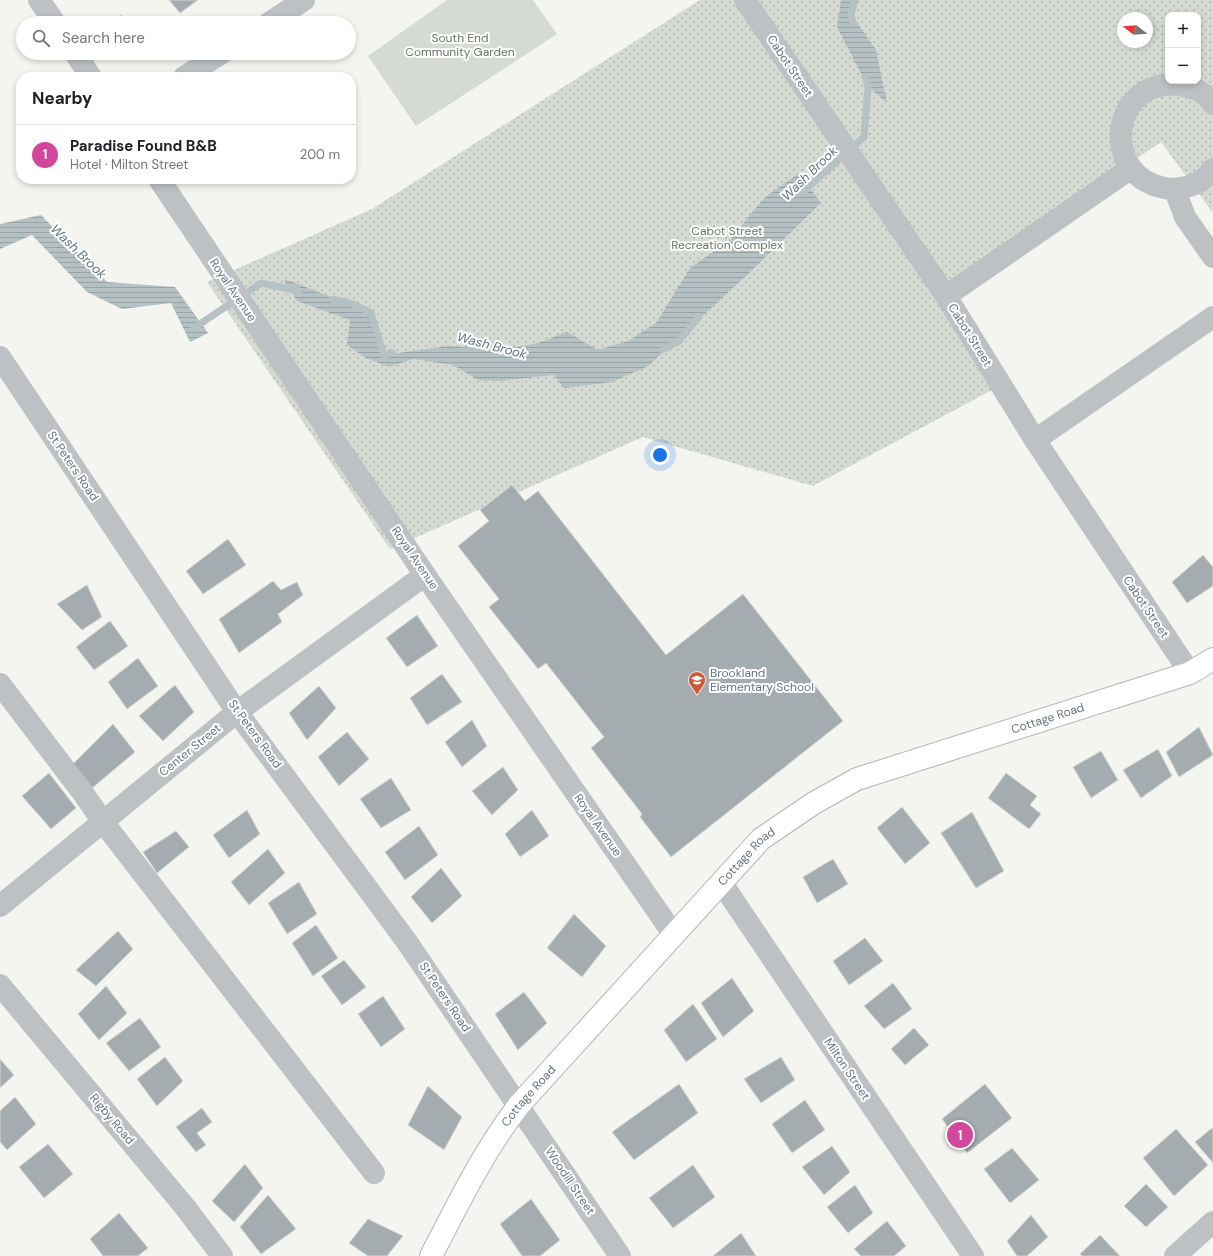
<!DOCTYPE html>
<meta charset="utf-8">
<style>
:root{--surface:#fff;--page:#f2f2f2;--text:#202124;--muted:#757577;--line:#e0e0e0;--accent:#7c3aed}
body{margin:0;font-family:"DM Sans",sans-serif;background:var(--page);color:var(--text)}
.controls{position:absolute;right:12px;top:12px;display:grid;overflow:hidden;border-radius:8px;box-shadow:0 2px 6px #0003}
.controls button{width:36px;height:36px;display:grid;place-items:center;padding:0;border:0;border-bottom:1px solid var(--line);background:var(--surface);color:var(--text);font:20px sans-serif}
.compass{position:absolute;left:1117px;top:12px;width:36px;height:36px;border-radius:50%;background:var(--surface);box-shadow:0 2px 6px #0003;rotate:287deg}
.you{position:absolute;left:660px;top:455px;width:14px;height:14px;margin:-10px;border:3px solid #fff;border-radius:50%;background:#1a73e8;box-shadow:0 0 0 6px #1a73e833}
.badge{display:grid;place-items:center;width:26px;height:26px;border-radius:50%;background:var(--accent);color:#fff;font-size:13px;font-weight:700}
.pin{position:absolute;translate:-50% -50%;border:2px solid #fff;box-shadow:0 1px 4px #0006}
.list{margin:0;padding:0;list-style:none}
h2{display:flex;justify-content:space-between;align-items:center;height:52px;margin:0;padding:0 16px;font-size:17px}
h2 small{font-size:13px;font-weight:400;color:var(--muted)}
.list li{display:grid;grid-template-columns:26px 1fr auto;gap:12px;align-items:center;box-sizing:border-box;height:60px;padding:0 16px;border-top:1px solid var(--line)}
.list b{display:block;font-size:15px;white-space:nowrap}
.list p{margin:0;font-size:13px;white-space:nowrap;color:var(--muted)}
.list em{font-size:13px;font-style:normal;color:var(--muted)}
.icon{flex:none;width:22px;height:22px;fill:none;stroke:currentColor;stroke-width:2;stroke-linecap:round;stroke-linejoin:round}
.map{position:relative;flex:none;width:1213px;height:1256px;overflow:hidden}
.search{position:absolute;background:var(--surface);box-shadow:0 2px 6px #0003;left:16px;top:16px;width:340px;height:44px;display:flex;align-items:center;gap:10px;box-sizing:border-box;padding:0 14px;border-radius:22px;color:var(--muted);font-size:15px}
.panel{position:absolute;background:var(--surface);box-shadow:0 2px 6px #0003;left:16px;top:72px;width:340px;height:112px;border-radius:16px}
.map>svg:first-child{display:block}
</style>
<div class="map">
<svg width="1213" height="1256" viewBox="0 0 1213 1256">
<defs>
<pattern id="park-dots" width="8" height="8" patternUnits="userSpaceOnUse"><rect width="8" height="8" fill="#d5dad2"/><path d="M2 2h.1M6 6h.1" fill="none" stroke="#b1b5b0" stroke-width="1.8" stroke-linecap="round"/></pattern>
<pattern id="water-rules" width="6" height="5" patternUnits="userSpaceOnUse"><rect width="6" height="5" fill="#b6c1c4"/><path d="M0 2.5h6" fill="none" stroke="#98a1a4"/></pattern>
</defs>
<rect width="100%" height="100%" fill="#f4f4f0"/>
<path fill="url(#park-dots)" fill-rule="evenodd" d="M700 0H1213V213L1161 142 936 294 992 390 813 486 643 437 390 549 207 282 372 209ZM1168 15H1198V81H1168ZM1123 18H1147V42H1123Z"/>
<path fill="#d5dad2" d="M447 0H533L557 34 416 126 368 56Z"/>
<g fill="url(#water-rules)">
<path d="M841 0H854L851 14 876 50 887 103 868 87 837 27Z"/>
<path d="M799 173 821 203 747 275 648 366 612 382 564 388 554 375 500 381 478 380 453 365 413 359 389 367 364 357 347 345 350 320 297 301 283 279 293 282 371 313 384 355 449 346 497 350 535 344 567 332 598 350 628 341 656 323 690 268 729 241 764 198Z"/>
<path d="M41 215 107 282 175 287 208 333 190 342 171 303 122 309 87 292 32 235 0 249V224Z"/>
</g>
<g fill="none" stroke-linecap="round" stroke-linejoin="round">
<g stroke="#b6c1c4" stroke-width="7">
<path d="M853 23 851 14 855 0"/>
<path d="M802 193 864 137 868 87 866 78"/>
<path d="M332 299 353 304 371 313 384 355 393 353"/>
<path d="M194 328 261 283 299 291"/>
<path d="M662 350 679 341 698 318"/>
</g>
</g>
<g fill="#a4acaf" stroke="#d5d5d3">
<path d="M169 0H198L180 13Z"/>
<path d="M121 15 126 23H109Z"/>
<path d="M512 485 525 501 538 491 666 655 743 594 843 721 671 857 640 817 642 814 591 748 604 737 546 663 538 669 489 607 499 599 458 546 489 521 480 510Z"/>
<path d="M228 539 246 565 203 594 186 571Z"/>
<path d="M1203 555 1213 567V586L1187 603 1172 582Z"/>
<path d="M273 581 281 590 297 582 303 595 278 614 282 622 239 653 219 619Z"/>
<path d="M87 585 102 617 82 630 57 604Z"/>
<path d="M417 615 438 646 407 667 386 638Z"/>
<path d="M110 621 128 646 94 670 76 647Z"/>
<path d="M138 658 158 686 127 709 108 682Z"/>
<path d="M442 674 462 702 427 725 410 698Z"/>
<path d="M175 685 194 712 163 741 139 716Z"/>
<path d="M319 686 336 708 307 740 289 713Z"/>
<path d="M472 720 487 746 462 767 445 742Z"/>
<path d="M113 724 135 752 91 789 73 764Z"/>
<path d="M1199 727 1213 755 1179 777 1166 752Z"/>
<path d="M347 732 369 759 339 786 318 757Z"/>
<path d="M1158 749 1172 776 1141 798 1123 770Z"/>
<path d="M1101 751 1118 780 1091 798 1073 767Z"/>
<path d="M503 767 518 790 492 815 472 791Z"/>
<path d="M49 773 76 808 51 829 22 796Z"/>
<path d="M1006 773 1037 796 1030 805 1041 814 1029 829 988 798Z"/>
<path d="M391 778 411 810 381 828 360 799Z"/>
<path d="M902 807 930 843 905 864 877 828Z"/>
<path d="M247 810 260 834 229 858 213 835Z"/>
<path d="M532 810 549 836 520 857 505 834Z"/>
<path d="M972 812 1004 871 976 888 941 833Z"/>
<path d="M419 826 438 855 405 880 385 852Z"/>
<path d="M176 831 189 847 157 873 143 852Z"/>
<path d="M268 849 285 873 249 905 231 882Z"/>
<path d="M833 859 848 884 817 903 803 877Z"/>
<path d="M441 868 462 896 432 923 411 897Z"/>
<path d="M299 882 317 914 287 934 268 903Z"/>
<path d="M574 914 606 946 582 977 547 948Z"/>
<path d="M316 925 338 958 313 976 292 943Z"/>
<path d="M118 931 133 949 96 986 76 970Z"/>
<path d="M865 938 883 961 849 985 833 961Z"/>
<path d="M344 960 366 987 342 1005 321 976Z"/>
<path d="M732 978 754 1011 723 1037 701 1003Z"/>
<path d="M893 983 912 1009 884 1029 864 1006Z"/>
<path d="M106 986 127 1013 99 1040 78 1014Z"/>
<path d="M524 992 547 1023 518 1050 495 1014Z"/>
<path d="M383 996 405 1029 381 1047 358 1014Z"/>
<path d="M693 1004 717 1039 686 1062 664 1030Z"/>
<path d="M140 1018 161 1047 129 1071 106 1043Z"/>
<path d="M914 1028 929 1045 905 1065 891 1049Z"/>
<path d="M165 1057 183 1081 157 1106 137 1079Z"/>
<path d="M781 1057 795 1080 761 1103 744 1079Z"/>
<path d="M0 1059 14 1075 0 1088Z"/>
<path d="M679 1084 698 1113 634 1160 612 1132Z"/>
<path d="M985 1084 1012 1118 967 1153 942 1119Z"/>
<path d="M428 1086 462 1117 444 1150 408 1125Z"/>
<path d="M15 1097 36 1124 7 1150 0 1142V1111Z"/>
<path d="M805 1100 825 1130 792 1153 772 1124Z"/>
<path d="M202 1108 212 1122 197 1133 206 1145 196 1152 176 1127Z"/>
<path d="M1212 1128 1213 1129V1163L1195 1142Z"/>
<path d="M1176 1129 1208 1165 1174 1196 1143 1158Z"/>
<path d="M48 1144 73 1174 44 1198 19 1167Z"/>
<path d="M832 1146 850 1172 824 1195 802 1167Z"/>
<path d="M1012 1148 1039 1180 1010 1203 984 1169Z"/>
<path d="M245 1164 263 1188 234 1222 212 1201Z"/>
<path d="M693 1165 715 1197 673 1228 649 1198Z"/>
<path d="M1146 1184 1168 1207 1146 1227 1124 1206Z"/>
<path d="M855 1185 873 1213 848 1233 827 1207Z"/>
<path d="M268 1195 296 1229 261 1254 240 1227Z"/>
<path d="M531 1199 560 1240 540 1256H522L500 1224Z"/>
<path d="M119 1213 148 1248 138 1256H103L90 1239Z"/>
<path d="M1031 1215 1048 1237 1027 1256H1017L1007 1241Z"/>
<path d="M368 1219 403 1236 387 1256H368L349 1243Z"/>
<path d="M887 1221 906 1246 894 1256H861L854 1249Z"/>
<path d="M741 1233 756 1256H713Z"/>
<path d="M1100 1235 1120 1256H1082L1080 1254Z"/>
</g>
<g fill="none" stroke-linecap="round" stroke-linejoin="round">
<g stroke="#b1b5b7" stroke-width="24">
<g id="major">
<path id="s1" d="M431 1256C458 1204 483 1152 519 1105L761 839 814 803 857 779 1190 673 1213 659"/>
</g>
</g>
<g stroke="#bdc1c3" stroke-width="22">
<path d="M39 0 55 23"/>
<path d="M745 0 946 296 1035 440 1190 673"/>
<path d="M269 23 304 0"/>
<path d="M75 53 91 77"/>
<path d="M184 77 222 53"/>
<path d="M1213 104C1205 92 1193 87 1180 85 1112 76 1097 175 1165 188 1183 191 1202 184 1213 169"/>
<path d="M159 179 425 575 674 935"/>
<path d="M1175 190 1185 217 1213 257"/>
<path d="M946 296 1130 169"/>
<path d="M0 357 237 712 407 942 620 1256"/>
<path d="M1035 440 1213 317"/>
<path d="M0 684 83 793 103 822 374 1173"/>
<path d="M721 882 973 1256"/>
<path d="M0 906 237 712 425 575"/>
<path d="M0 985 185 1207 222 1256"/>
<path d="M1175 1256 1213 1222"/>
</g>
<use href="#major" stroke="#fff" stroke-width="22"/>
</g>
<defs>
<g id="school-pin" transform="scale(0.9)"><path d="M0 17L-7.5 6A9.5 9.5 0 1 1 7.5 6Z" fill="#cc5838" stroke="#fff"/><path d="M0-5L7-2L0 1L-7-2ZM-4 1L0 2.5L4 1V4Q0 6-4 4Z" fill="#fff"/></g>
</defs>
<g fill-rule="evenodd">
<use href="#school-pin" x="697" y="680"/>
</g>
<g text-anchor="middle" stroke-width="4" stroke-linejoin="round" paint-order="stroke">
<g font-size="12" fill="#687664" stroke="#fff">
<text x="460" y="42">South End<tspan x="460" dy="14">Community Garden</tspan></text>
<text x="727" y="235">Cabot Street<tspan x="727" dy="14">Recreation Complex</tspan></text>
</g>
<g font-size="12" fill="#66747d" stroke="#fff">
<text transform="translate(790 66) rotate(56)" y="4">Cabot Street</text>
<text transform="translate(233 290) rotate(56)" y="4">Royal Avenue</text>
<text transform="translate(970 335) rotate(58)" y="4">Cabot Street</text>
<text transform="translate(73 466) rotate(56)" y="4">St Peters Road</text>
<text transform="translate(415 558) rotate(56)" y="4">Royal Avenue</text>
<text transform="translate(1146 607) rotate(56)" y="4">Cabot Street</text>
<text dy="4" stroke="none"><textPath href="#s1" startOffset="848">Cottage Road</textPath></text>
<text transform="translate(255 734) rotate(54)" y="4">St Peters Road</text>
<text transform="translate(190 750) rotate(-39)" y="4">Center Street</text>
<text transform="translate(598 825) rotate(55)" y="4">Royal Avenue</text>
<text dy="4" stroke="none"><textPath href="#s1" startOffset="512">Cottage Road</textPath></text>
<text transform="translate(445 997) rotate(56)" y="4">St Peters Road</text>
<text transform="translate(847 1069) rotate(56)" y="4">Milton Street</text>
<text dy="4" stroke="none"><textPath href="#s1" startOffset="188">Cottage Road</textPath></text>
<text transform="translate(112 1119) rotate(50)" y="4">Rigby Road</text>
<text transform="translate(570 1181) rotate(56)" y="4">Woodill Street</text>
</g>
<g font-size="12" fill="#66747d" stroke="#fff" text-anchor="start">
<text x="710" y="677">Brookland<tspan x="710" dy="14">Elementary School</tspan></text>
</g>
<g font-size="13" font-style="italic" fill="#62757b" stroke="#fff">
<text transform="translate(809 173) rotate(-44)" y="5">Wash Brook</text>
<text transform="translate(79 251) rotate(44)" y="5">Wash Brook</text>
<text transform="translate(492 345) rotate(15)" y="5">Wash Brook</text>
</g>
</g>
</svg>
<div class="controls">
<button>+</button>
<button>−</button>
</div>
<svg class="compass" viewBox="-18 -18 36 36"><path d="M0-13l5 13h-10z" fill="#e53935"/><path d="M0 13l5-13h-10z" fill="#757577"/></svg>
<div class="you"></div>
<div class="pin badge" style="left:960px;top:1135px;background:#d1479c">1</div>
<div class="search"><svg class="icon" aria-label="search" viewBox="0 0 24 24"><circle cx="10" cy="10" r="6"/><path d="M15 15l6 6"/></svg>Search here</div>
<section class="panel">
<h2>Nearby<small></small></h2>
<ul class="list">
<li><span class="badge" style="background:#d1479c">1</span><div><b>Paradise Found B&amp;B</b><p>Hotel · Milton Street</p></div><em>200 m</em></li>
</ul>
</section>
</div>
